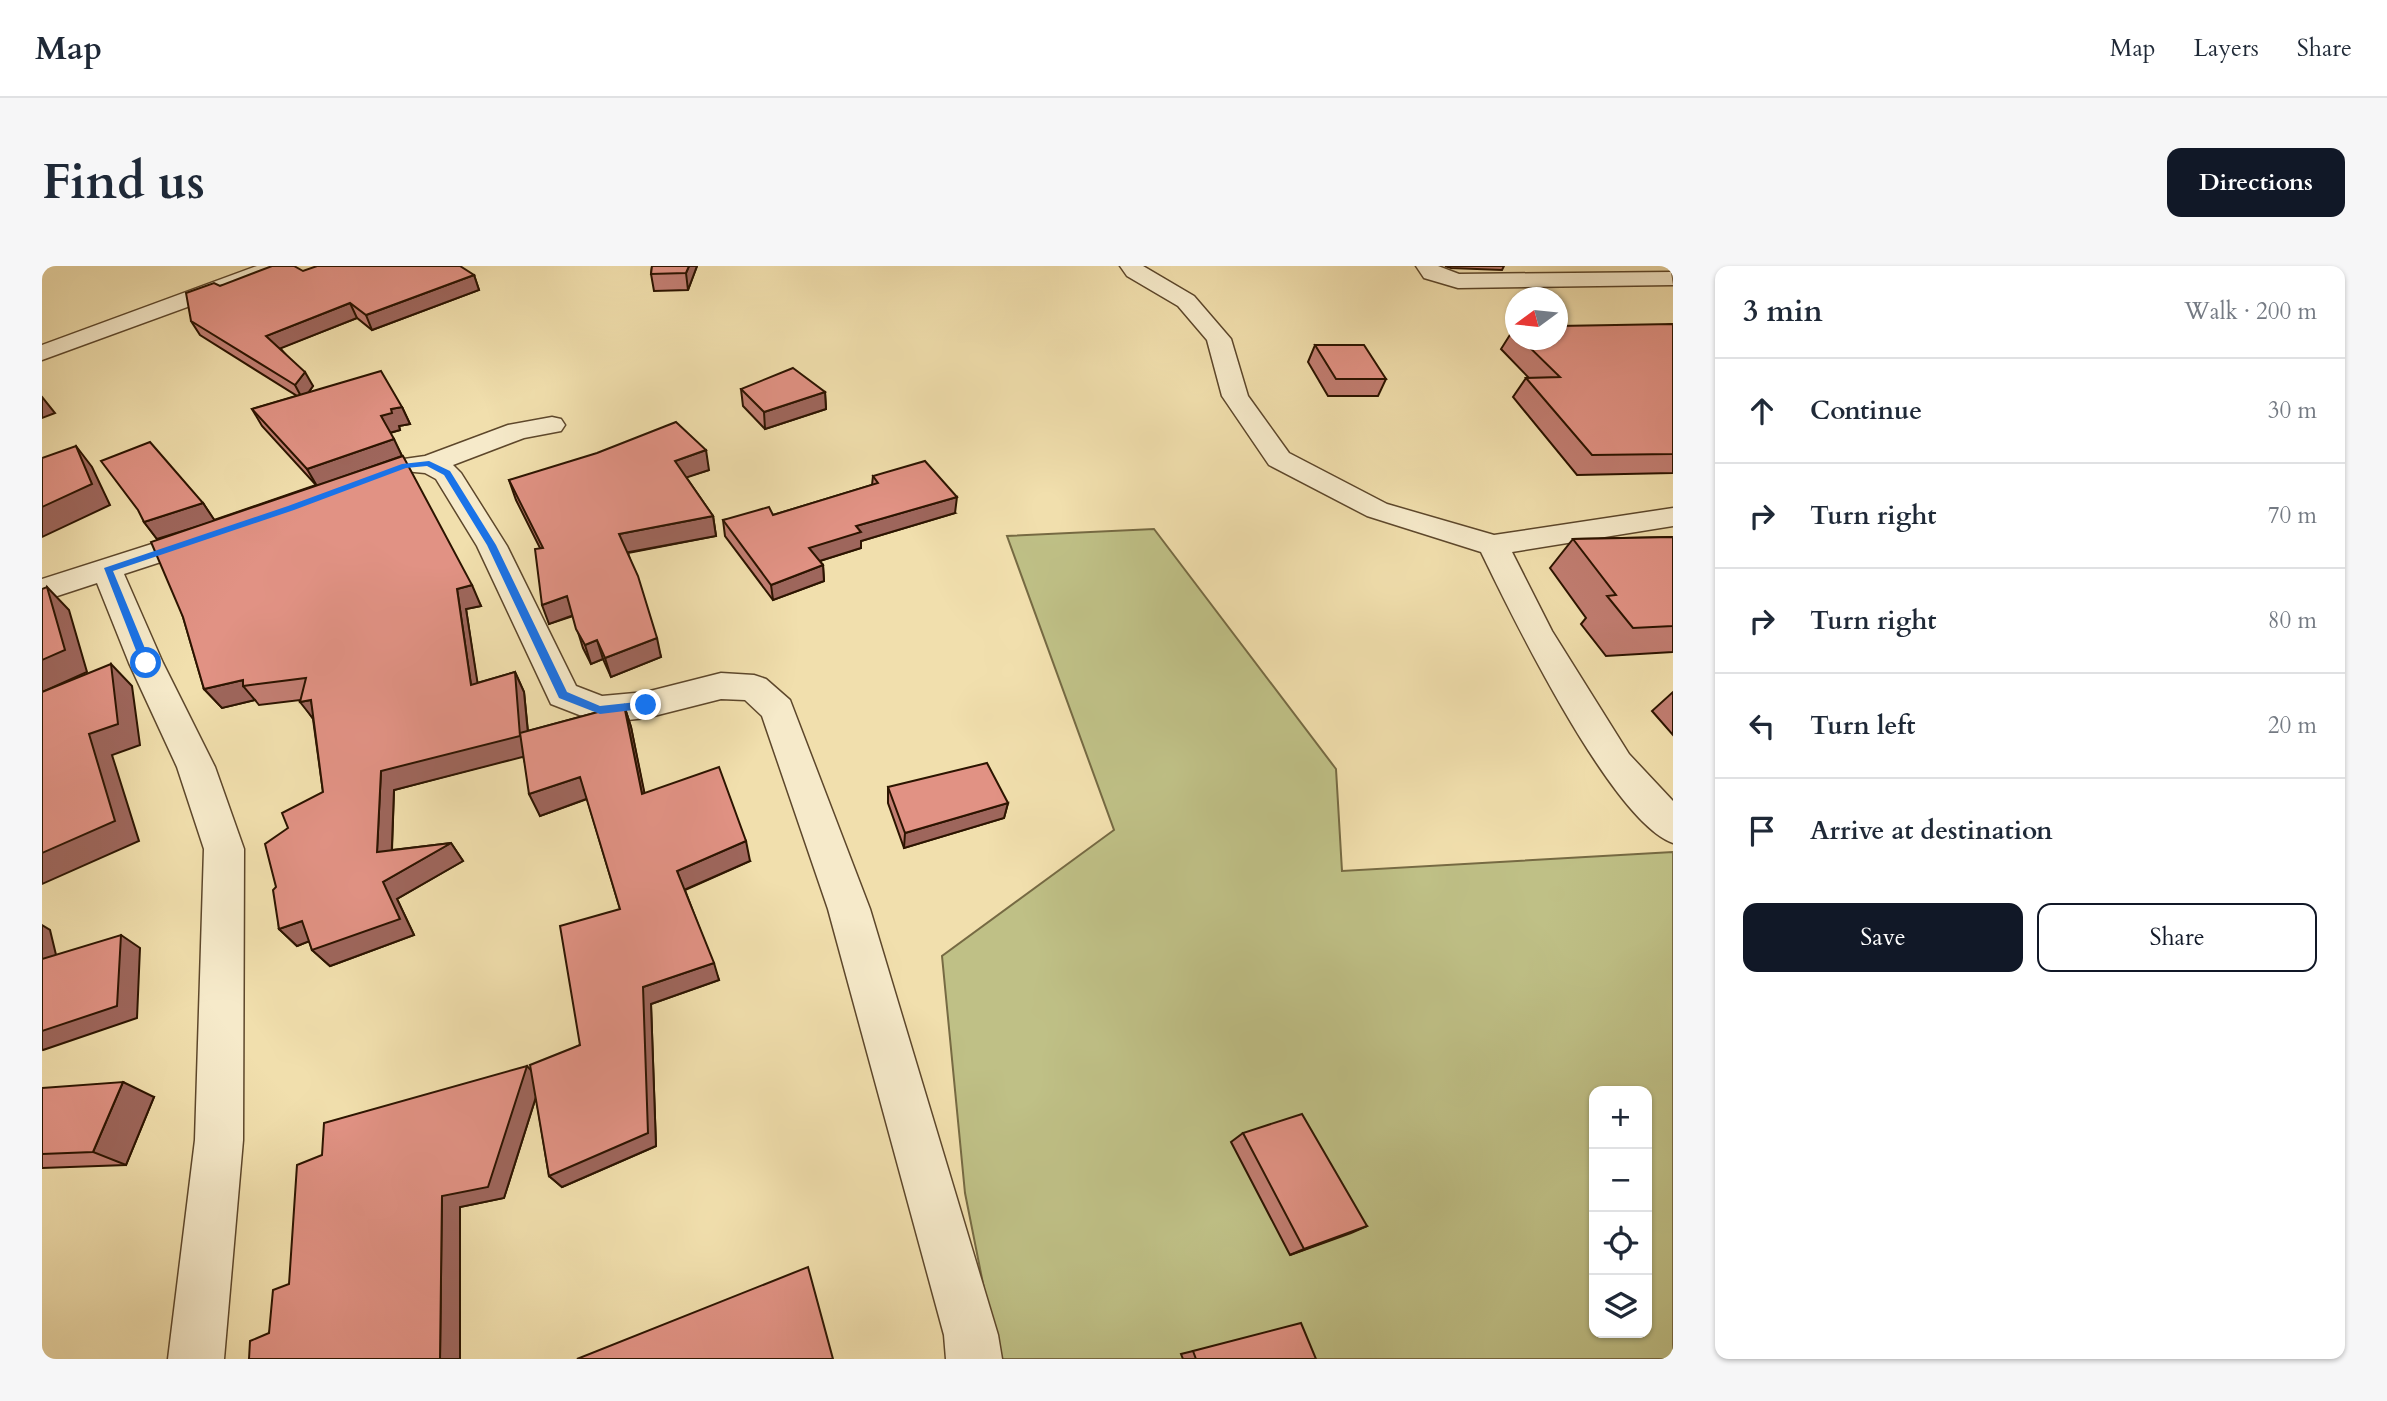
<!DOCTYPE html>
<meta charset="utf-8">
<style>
:root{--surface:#fff;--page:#f6f6f7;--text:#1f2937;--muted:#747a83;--line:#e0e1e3;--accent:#111827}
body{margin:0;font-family:Cardo,serif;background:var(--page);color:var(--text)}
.controls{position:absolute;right:21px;bottom:21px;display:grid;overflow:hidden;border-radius:14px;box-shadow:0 2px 5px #0004}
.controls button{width:63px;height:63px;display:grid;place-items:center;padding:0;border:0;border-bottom:2px solid var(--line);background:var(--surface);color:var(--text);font:35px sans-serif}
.compass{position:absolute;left:1463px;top:21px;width:63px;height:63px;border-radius:50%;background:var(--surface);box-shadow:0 2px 5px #0004;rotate:255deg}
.stop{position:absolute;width:21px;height:21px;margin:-16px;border:5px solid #1a73e8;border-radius:50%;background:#fff}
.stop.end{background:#1a73e8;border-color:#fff;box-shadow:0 2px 7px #0008}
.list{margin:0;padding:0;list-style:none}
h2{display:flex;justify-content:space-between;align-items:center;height:91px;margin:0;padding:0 28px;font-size:30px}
h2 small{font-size:23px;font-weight:400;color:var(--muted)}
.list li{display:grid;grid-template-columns:46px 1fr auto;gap:21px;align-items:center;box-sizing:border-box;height:105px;padding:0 28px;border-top:2px solid var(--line)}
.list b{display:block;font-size:26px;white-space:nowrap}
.list em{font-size:23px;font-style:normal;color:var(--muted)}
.actions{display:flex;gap:14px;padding:21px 28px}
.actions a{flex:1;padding:16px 0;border:2px solid var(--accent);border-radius:14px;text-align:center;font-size:24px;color:var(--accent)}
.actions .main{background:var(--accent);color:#fff}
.icon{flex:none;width:38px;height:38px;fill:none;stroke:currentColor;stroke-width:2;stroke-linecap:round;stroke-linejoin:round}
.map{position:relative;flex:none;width:1631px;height:1093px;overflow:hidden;border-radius:14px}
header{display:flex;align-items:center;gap:42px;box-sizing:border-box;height:98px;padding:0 35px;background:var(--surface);border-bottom:2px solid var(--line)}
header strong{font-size:33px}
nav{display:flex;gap:38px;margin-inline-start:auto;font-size:24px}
.intro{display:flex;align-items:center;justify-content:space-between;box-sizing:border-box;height:168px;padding:0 42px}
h1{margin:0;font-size:49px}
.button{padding:18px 32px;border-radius:14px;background:var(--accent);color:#fff;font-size:24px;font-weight:700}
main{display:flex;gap:42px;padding:0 42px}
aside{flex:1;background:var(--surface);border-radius:14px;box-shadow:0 2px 5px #0004}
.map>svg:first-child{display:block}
</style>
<header>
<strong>Map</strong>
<nav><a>Map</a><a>Layers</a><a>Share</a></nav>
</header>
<div class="intro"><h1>Find us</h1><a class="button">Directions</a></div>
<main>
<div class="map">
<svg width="1631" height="1093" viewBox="0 0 1631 1093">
<rect width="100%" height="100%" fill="#f1dfad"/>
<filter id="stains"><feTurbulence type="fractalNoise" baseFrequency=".00286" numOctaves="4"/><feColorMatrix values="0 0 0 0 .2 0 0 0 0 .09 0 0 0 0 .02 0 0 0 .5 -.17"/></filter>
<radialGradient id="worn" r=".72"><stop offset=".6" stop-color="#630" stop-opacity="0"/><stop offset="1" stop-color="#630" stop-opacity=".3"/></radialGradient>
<path fill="#bfc086" stroke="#766a43" stroke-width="2" fill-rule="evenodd" d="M1112 263 1294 503 1300 605 1631 586V1093H956L923 927 900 690 1072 564 965 270ZM1552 825H1605V1067H1552Z"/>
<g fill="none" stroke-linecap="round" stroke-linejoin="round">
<g stroke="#5d472b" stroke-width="3">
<g id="street">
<path d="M215 0H247L244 5 0 94V79Z"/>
<path d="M1078 0H1101L1152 30 1189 73 1206 130 1247 187 1345 238 1452 269 1631 242V260L1470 286 1510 365 1587 488 1631 535V577C1570 556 1469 348 1439 286L1325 250 1227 199 1180 130 1165 74 1136 40 1085 10Z"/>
<path d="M1374 0H1396L1417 8 1629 6 1631 19 1416 22 1382 12Z"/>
<path d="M510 151 519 153 523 159 519 165 482 172 411 199 419 207 465 280 534 420 560 430 604 426 679 407 712 409 724 413 748 434 828 643 956 1069 960 1093H904L902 1069 786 643 720 450 703 434 679 433 604 452 558 457 509 438 435 280 394 213 383 207 362 205 358 199 362 193 383 190 466 159Z"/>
<path d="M163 261 174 264 178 271 174 278 82 308 121 397 173 501 202 583 201 874 182 1093H126L153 874 162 583 135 501 87 397 55 317 0 335V313Z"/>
</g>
</g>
<use href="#street" fill="#f6eaca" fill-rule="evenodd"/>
</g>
<g fill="#c27e72" stroke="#2c1400" stroke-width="2">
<path d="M610 0H655L646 24 612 25 609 8Z"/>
<path d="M1403 0H1462L1460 4 1409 2Z"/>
<path d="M261 5 432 9 437 24 330 64 315 52 238 82 271 120 266 127 360 141 368 158 357 160 358 164 348 167 439 340 424 343 435 417 473 406 482 426 486 465 582 439 589 461 602 527 708 595 643 624 677 714 609 738 614 880 520 921 507 910 494 831 462 932 418 941V1093H207L227 1067 247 1018 489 805 538 779 578 643 545 533 498 550 481 490 352 524 350 584 409 577 421 595 355 633 372 669 288 700 270 684 267 675 255 680 237 663 234 621 246 562 281 526 271 453 258 434 217 439 213 434 180 442 162 423 141 351 115 273 102 256 161 237 172 254 274 219 220 160 210 143 255 130 158 69 149 55 178 20Z"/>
<path d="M1631 58V207L1535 209 1471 131 1484 112H1487L1459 83 1471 64 1474 63V74H1516Z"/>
<path d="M1273 79 1344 113 1336 130H1286L1266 96Z"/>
<path d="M699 123 783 126 784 143 723 163 701 140Z"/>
<path d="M667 204 644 211 671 250 674 270 586 287 619 391 569 411 561 393 549 398 541 382 531 350 507 358 498 282 474 234 467 214Z"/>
<path d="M831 210 913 247 819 275V282L778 295 781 299 782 315 731 334 683 270 681 254 731 249 830 219Z"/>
<path d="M1631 271V386L1564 390 1539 358 1544 352 1508 302 1531 273Z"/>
<path d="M1631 426V469L1610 445Z"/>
<path d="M846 521 966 537 962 552 862 582 846 537Z"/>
<path d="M0 822 112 831 84 899 0 902Z"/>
<path d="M1201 867 1325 960 1248 989 1189 876Z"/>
<path d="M1151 1085 1274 1093H1141L1139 1088Z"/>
</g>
<g fill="#9e665c" stroke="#2c1400" stroke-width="2">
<path d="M647 0H655L646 24 644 7Z"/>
<path d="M432 9 437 24 330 64 324 49Z"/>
<path d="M308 37 315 52 232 85 224 70Z"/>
<path d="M263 106 271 120 261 134 253 119Z"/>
<path d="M783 126 784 143 723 163 722 146Z"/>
<path d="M0 131 13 147 0 152Z"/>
<path d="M360 141 368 158 357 160 358 164 347 167 339 150 349 143Z"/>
<path d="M352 173 360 190 275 220 265 203Z"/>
<path d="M34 180 50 201 68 239 0 271V241Z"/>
<path d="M664 184 667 204 637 214 633 195Z"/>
<path d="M915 231 913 247 819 275V282L768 298 767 282 814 260Z"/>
<path d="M161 237 173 255 115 273 102 256Z"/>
<path d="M671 250 674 270 582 287 577 268Z"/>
<path d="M781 299 782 315 731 334 729 319Z"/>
<path d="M430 319 439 340 424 343 439 439 429 419 415 323Z"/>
<path d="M5 321 27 344 45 406 0 426V394Z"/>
<path d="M525 330 532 349 507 358 500 339Z"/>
<path d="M615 372 619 391 569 411 563 392Z"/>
<path d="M555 374 561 393 549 398 543 379Z"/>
<path d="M69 398 90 420 98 479 70 489 97 575 0 618V587L47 468Z"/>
<path d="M473 406 482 426 488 489 352 524 349 604 335 586 339 505Z"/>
<path d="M201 414V420L213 434 180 442 162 423Z"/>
<path d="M269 434 273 455 258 436Z"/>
<path d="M582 439 589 461 607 549 600 528Z"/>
<path d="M538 511 547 532 498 550 487 528Z"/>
<path d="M966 537 962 552 862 582 863 567Z"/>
<path d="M704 575 708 595 642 624 635 605Z"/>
<path d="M409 577 421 595 355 633 372 669 288 700 270 684 341 616Z"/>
<path d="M260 655 278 671 255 680 237 663Z"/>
<path d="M0 659 8 664 15 693 0 699Z"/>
<path d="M79 669 98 682 95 752 1 784 0 783V765Z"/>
<path d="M672 697 677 714 609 738 614 880 520 921 507 910 601 721Z"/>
<path d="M485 800 499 815 462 932 418 941V1093H398L400 930Z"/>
<path d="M81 816 112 831 84 899 51 886Z"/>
<path d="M1325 960 1309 967 1248 989 1262 983Z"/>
</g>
<g fill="#e19284" stroke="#2c1400" stroke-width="2">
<path d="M230 0H252L261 5 275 0H418L432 9 324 49 308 37 224 70 263 106 253 119 149 55 144 27 172 17 178 20Z"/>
<path d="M610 0H647L644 7 609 8Z"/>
<path d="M1631 58V188L1550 189 1484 112 1518 111 1480 74H1516V60Z"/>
<path d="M1273 79H1322L1344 113H1294Z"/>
<path d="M751 102 783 126 722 146 699 123Z"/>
<path d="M339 105 360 141 349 143 350 147 339 150 352 173 265 203 210 143Z"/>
<path d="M634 156 664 184 633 195 671 250 577 268 596 310 615 372 563 392 555 374 543 379 534 363 525 330 500 339 493 283 501 282 467 214 555 187Z"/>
<path d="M108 176 161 237 102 256 96 244 59 195Z"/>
<path d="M34 180 50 218 0 241V192Z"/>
<path d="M361 190 430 319 415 323 429 419 473 406 478 470 339 505 335 586 409 577 341 616 358 653 270 684 260 655 237 663 231 624 234 621 223 578 246 562 240 547 281 526 269 434 258 436 264 412 201 420V414L162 423 141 351 109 276Z"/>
<path d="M883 195 915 231 814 260 819 266 767 282 781 299 729 319 681 254 727 241 731 249 836 217 831 210Z"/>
<path d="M1631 271V360L1591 362 1565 330 1574 329 1531 273Z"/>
<path d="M5 321 23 384 0 394V323Z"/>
<path d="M69 398 76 458 47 468 73 555 0 587V426Z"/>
<path d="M582 439 600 528 677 501 704 575 635 605 672 697 601 721 606 867 507 910 488 799 538 779 518 660 578 643 538 511 487 528 478 467Z"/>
<path d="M945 497 966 537 863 567 846 521Z"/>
<path d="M79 669 75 740 0 765V693Z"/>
<path d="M485 800 446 921 400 930 398 1093H207L208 1075 227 1067 231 1024 247 1018 255 899 280 889 282 857Z"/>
<path d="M81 816 51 886 0 888V822Z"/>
<path d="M1260 848 1325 960 1262 983 1201 867Z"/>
<path d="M766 1001 791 1093H535Z"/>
<path d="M1259 1057 1274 1093H1154L1151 1085Z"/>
</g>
<path fill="#1a73e8" d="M387 195 408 205 454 279 525 426 558 440 604 435 608 436V442L558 448 517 432 445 279 402 209 385 200 364 202 252 244 71 305 109 397 100 400 62 302 246 240 360 198Z"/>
<rect width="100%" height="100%" filter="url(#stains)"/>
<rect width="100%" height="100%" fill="url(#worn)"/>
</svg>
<div class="controls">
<button>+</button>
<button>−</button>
<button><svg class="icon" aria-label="locate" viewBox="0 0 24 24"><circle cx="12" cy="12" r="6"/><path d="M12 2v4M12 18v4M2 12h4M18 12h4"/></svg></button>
<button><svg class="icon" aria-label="layers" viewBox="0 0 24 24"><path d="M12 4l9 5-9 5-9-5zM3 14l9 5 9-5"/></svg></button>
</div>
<svg class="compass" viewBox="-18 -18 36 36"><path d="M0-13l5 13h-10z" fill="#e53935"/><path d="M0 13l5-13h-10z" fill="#747a83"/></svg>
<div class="stop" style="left:104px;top:397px"></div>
<div class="stop end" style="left:604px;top:439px"></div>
</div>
<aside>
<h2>3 min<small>Walk · 200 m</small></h2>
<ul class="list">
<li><svg class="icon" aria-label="ahead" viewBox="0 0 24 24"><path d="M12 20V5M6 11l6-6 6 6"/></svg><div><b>Continue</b></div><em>30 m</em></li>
<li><svg class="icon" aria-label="right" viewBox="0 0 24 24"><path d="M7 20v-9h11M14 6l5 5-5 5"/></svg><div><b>Turn right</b></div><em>70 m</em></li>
<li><svg class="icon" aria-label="right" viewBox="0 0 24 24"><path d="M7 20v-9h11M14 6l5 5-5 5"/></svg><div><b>Turn right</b></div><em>80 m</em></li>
<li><svg class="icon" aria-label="left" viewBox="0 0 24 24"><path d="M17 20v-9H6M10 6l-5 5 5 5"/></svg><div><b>Turn left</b></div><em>20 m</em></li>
<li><svg class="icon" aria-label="arrive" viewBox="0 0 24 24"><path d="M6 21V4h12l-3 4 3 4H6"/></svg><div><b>Arrive at destination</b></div></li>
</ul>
<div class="actions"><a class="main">Save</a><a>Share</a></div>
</aside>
</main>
